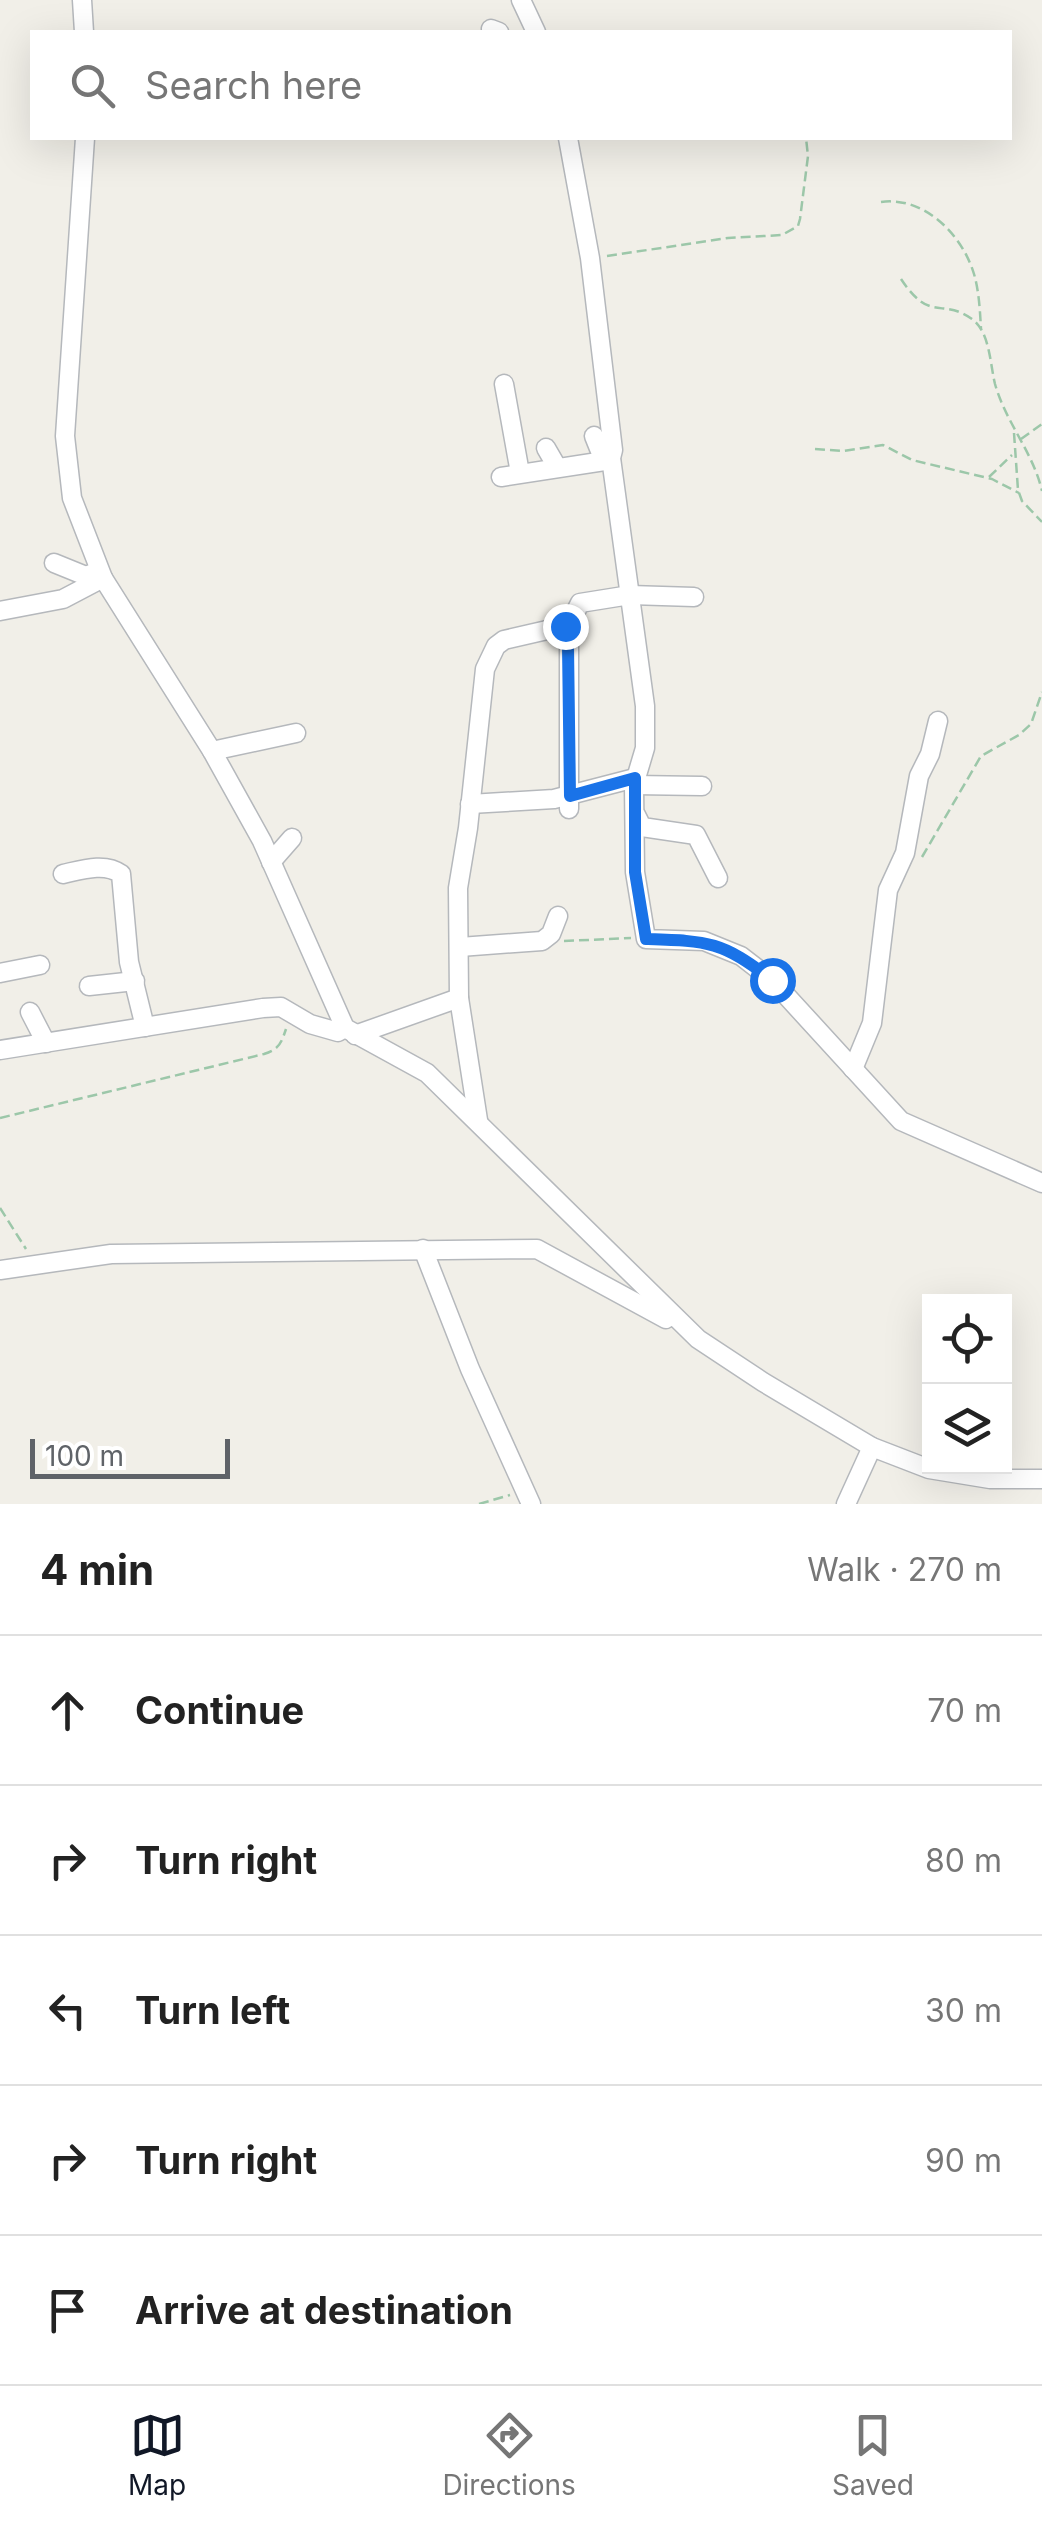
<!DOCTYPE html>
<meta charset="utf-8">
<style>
:root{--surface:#fff;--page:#f6f6f6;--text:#222;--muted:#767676;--line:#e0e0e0;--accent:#111827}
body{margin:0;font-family:Inter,sans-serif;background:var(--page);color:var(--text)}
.controls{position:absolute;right:30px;bottom:30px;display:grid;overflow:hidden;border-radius:0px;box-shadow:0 10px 40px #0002}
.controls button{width:90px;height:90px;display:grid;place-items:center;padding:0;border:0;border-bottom:2px solid var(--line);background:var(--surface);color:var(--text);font:50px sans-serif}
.scale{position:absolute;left:30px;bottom:25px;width:200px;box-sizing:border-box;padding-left:10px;border:5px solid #5f6368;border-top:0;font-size:28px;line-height:35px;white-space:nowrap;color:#5f6368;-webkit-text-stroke:8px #fff;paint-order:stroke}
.stop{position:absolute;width:30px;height:30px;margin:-22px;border:8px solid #1a73e8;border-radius:50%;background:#fff}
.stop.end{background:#1a73e8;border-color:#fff;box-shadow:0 2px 10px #0008}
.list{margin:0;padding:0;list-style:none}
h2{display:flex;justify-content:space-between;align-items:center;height:130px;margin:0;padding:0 40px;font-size:42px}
h2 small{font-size:32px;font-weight:400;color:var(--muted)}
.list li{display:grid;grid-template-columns:65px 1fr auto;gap:30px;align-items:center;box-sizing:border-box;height:150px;padding:0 40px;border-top:2px solid var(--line)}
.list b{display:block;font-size:38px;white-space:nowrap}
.list em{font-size:32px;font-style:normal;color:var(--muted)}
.icon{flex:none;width:55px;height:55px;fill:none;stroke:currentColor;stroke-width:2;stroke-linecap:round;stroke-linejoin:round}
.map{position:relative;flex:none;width:1042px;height:1504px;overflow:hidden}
.search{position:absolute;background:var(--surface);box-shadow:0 10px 40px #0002;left:30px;right:30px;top:30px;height:110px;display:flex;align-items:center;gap:25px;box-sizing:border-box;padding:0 35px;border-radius:0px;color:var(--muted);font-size:38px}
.sheet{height:880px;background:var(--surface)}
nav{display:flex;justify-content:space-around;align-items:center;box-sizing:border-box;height:140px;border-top:2px solid var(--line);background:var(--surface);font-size:28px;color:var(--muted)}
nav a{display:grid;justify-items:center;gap:5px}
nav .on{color:var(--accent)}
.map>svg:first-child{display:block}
</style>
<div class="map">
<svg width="1042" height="1504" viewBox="0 0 1042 1504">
<rect width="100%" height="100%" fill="#f1efe8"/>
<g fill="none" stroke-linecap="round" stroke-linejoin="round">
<g stroke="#b5b8bc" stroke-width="21">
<g id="minor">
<path d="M82 0 84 32"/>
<path d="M521 0 536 32"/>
<path d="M491 29 499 32"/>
<path d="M85 138 65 436 72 498 103 578 212 751 262 841 345 1028 427 1073 698 1339 763 1382 872 1447 929 1469 990 1479H1042"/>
<path d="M568 138 590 258 613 450 611 458 645 706V748L634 785 635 872 646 939 704 941 741 956 772 980 901 1121 1042 1183"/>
<path d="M504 384 520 473"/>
<path d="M594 436 604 461"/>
<path d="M546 448 557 467"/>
<path d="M501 477 611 460"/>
<path d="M54 563 86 576 99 571"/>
<path d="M0 611 63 599 103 578"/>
<path d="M565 626 569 647V809"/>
<path d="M212 751 296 733"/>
<path d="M634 785 702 786"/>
<path d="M470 804 554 799 635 778"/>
<path d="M636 815 642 827 696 835 718 878"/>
<path d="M271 862 292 838"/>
<path d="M63 874C81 870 105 862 121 874L129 962 145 1027"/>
<path d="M460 947 542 941 551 934 558 916"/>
<path d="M0 973 40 965"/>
<path d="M89 986 135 981"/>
<path d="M30 1012 46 1043"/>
<path d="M355 1035 459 998"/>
<path d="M0 1050 263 1008 281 1007 310 1024 338 1032 345 1028"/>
<path d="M853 1069 872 1023 888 890 905 853 919 776 930 754 938 721"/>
<path d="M478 1120 459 998 458 888 468 828 485 669 496 646 504 640 569 625 580 603 630 595 694 597"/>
<path d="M423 1249 470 1369 531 1504"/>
<path d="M0 1270 111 1254 537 1249 666 1319"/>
<path d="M846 1504 872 1447"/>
</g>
</g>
<g stroke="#9cc7a9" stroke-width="2.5" stroke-dasharray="10 5" stroke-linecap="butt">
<path d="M881 202C924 196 962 234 974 274 979 291 980 311 981 329"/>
<path d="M607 256 728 238 782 235 798 226 800 219 808 156 806 138"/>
<path d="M901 279C931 324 941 297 972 319 990 332 990 364 995 384 1006 423 1033 452 1042 491"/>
<path d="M1014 433 1018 490 1022 501 1042 522"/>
<path d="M1021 439 1042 424"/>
<path d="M815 449 844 451 883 445 912 460 992 479 1019 493"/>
<path d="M989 477 1012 455"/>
<path d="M922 857 981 756 1019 735 1031 724 1042 692"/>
<path d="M564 941 631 938"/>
<path d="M0 1118 264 1054C279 1049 281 1044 286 1029"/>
<path d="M0 1208 26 1249"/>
<path d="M479 1504 510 1495"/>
</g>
<use href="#minor" stroke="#fff" stroke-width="18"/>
</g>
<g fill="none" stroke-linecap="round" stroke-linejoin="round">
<path stroke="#1a73e8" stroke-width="12" d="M565 626 568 646 570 796 635 778V872L646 939C708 941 722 941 772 980"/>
</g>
</svg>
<div class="controls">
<button><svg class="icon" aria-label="locate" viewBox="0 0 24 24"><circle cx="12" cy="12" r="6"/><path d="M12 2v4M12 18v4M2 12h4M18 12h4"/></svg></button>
<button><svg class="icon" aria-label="layers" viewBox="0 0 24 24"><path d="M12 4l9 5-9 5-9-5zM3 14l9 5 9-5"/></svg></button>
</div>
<div class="scale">100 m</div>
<div class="stop" style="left:772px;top:980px"></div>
<div class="stop end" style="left:565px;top:626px"></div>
<div class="search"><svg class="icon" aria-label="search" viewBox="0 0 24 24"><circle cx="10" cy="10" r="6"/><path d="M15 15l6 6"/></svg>Search here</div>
</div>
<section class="sheet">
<h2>4 min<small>Walk · 270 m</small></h2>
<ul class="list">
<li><svg class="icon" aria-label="ahead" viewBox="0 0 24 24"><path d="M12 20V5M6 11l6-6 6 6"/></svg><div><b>Continue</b></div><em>70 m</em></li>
<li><svg class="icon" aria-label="right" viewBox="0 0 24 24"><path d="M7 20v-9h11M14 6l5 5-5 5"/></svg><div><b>Turn right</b></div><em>80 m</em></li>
<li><svg class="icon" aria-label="left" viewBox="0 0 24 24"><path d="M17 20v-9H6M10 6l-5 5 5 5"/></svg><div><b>Turn left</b></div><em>30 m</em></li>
<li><svg class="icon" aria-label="right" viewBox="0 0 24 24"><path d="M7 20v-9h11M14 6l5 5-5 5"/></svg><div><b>Turn right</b></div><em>90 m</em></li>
<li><svg class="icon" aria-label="arrive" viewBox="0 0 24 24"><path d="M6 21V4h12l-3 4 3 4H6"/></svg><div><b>Arrive at destination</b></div></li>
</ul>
</section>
<nav>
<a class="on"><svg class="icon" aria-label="map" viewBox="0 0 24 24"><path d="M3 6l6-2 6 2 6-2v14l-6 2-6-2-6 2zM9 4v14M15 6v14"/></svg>Map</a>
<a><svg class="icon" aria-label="directions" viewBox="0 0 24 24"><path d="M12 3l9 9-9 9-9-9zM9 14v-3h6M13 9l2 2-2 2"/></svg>Directions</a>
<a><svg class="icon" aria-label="saved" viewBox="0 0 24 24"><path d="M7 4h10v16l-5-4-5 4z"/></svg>Saved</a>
</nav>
